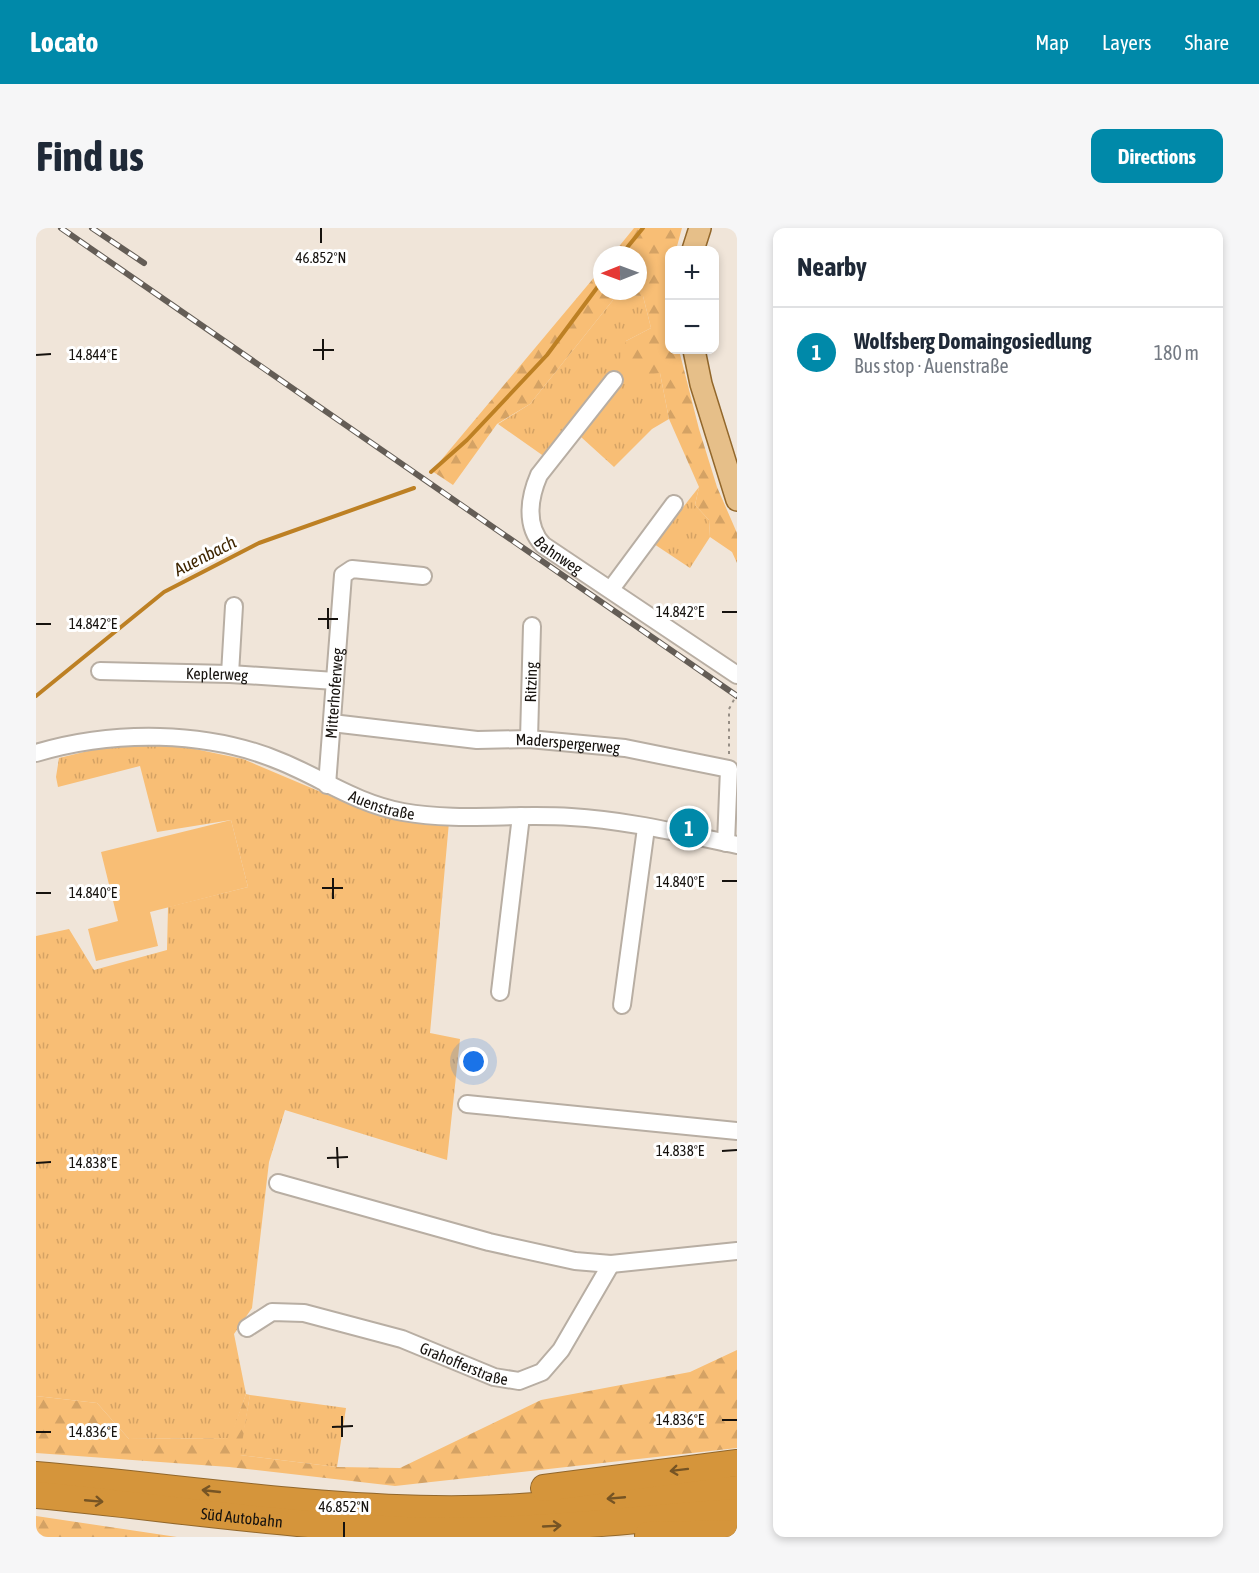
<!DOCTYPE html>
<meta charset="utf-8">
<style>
:root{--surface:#fff;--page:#f6f6f7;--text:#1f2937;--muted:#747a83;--line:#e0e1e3;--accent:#0089a9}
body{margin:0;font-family:"Asap Condensed",sans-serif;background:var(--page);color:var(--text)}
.controls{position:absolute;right:18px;top:18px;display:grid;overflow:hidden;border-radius:12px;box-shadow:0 3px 9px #0003}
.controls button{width:54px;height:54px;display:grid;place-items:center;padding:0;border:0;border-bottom:2px solid var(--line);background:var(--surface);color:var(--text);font:30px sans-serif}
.compass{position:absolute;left:557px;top:18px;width:54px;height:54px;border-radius:50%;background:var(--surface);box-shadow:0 3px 9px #0003;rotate:269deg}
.you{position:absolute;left:438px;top:834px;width:21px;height:21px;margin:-15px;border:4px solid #fff;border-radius:50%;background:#1a73e8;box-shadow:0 0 0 9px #1a73e833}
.badge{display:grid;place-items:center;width:39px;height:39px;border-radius:50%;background:var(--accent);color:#fff;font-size:20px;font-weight:700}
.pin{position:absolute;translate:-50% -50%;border:3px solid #fff;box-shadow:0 2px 6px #0006}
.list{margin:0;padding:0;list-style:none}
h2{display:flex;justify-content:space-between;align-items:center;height:78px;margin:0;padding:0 24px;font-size:26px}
h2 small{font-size:20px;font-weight:400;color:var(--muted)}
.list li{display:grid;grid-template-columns:39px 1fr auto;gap:18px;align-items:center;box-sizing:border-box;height:90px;padding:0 24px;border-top:2px solid var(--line)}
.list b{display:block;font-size:22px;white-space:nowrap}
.list p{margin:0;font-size:20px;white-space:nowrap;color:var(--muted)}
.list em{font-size:20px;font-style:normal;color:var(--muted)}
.map{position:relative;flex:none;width:701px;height:1309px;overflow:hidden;border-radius:12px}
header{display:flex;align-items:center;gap:36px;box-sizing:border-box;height:84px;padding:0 30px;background:var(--accent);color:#fff}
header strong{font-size:28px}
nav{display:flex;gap:33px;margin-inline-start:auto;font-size:21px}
.intro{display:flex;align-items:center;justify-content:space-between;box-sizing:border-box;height:144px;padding:0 36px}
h1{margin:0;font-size:42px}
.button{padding:15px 27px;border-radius:12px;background:var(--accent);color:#fff;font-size:21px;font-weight:700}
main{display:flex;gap:36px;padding:0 36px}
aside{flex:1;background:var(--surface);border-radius:12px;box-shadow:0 3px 9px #0003}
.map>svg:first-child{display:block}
</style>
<header>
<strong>Locato</strong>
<nav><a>Map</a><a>Layers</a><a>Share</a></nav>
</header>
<div class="intro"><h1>Find us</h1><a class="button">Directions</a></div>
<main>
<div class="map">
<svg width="701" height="1309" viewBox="0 0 701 1309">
<defs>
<pattern id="grass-tufts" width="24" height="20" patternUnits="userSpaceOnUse" patternTransform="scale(1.5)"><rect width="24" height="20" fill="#f8be75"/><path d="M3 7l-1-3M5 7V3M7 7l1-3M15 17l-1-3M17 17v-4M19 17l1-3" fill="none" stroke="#d4a264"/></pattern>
<pattern id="forest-firs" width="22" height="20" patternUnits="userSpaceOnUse" patternTransform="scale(1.5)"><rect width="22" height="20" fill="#f8be75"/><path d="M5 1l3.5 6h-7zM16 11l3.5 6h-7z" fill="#d4a264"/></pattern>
</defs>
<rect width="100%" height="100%" fill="#f0e5d9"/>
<g fill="url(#grass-tufts)">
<path d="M581 67 607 68 615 100 590 113 624 145 633 191 616 201 578 239 534 199 509 229 462 196 494 176Z"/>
<path d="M663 259 659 277 673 292 674 309 654 340 618 316Z"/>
<path d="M106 510 207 531 337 586 413 594 394 805 424 811 411 932 249 882 233 934 216 1080 198 1106 210 1166 195 1210 93 1211 61 1175 0 1168V708L33 701 58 742 131 722 132 679 212 659 195 592 121 604 104 538 22 559 20 549 23 530Z"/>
<path d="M214 1167 310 1180 301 1239 203 1227Z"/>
</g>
<g fill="url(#forest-firs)">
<path d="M598 0H646L640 22H634V122H643L663 201 681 259 701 305V335L696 324 674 309 673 292 659 277 663 259 633 191 624 145 598 149 584 131 590 113 615 100 607 68 581 67 494 176 461 196 417 257 396 243 566 40V63H602V27H576Z"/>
<path d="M701 1122V1220L359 1258 193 1239 0 1225V1168L61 1175 93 1211 194 1210 210 1166 214 1167 204 1227 301 1239 364 1240 505 1172 654 1144Z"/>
<path d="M0 1288 141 1309H145H0Z"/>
</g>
<path fill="#f8be75" d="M195 592 212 659 114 684 122 718 60 733 52 701 82 693 65 624Z"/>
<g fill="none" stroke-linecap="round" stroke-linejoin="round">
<g stroke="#bd8024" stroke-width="4">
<path d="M585 27 607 0"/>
<path d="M395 244 431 212 511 127 566 53"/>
<path d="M0 468 128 364 223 315 378 260"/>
</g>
<g stroke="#b8aea3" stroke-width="20">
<g id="minor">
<path id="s1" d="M578 152 503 247C493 270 489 298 507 317L701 447"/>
<path d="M575 361 638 276"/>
<path id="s2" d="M64 443 194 446 299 453"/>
<path d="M194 446 198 378"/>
<path id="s3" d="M296 495 441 512 493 511 589 520 693 541 690 615"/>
<path id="s4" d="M493 511 496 398"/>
<path id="s5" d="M0 525C77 502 171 502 246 534 287 551 322 576 367 584 422 594 480 585 535 589 590 592 647 606 701 617"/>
<path id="s6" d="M291 557 307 347 316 341 387 348"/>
<path d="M464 764 485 588"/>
<path d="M586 777 610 600"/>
<path d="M431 876 701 903"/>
<path d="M242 955 453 1014 539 1033 575 1036 701 1023"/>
<path id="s7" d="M211 1100 236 1084 268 1085 366 1111 458 1149 483 1153 506 1144 525 1122 575 1036"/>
</g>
</g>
<g stroke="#92672b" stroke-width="24">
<g id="major">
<path d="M657 22 664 0"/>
<path d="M658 122 665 156 701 272"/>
</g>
</g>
<g stroke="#92672b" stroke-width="28">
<g id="highway">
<path d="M0 1247C132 1258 265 1279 398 1281 499 1283 600 1267 701 1261"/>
<path d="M508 1260 701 1235"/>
<path id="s8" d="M0 1267C137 1280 274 1302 411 1303 508 1303 605 1290 701 1284"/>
<path d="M612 1307 701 1305"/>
</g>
</g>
<path stroke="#968e85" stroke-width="2" stroke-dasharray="3 4.5" stroke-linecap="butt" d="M693 526V481L701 466"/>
<use href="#minor" stroke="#fff" stroke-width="16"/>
<use href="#major" stroke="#e6bf89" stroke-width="21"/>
<use href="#highway" stroke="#d5953b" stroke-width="26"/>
<g stroke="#645d56" stroke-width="6">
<g id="rail">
<path d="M25 0 701 468"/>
<path d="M56 0 108 35"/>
</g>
</g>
<use href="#rail" stroke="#fff" stroke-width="4" stroke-dasharray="11" stroke-linecap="butt"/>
</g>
<defs><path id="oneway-shaft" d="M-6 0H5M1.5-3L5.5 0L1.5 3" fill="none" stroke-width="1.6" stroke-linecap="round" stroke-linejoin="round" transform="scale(1.5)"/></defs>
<g stroke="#765424">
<use href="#oneway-shaft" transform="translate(643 1242) rotate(173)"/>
<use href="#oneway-shaft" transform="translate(175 1263) rotate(-174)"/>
<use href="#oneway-shaft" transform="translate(580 1270) rotate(175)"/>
<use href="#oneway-shaft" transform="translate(58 1273) rotate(5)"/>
<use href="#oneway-shaft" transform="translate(516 1298) rotate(-3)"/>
</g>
<path fill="none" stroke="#16120e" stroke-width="2" d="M285 0V15M287 111V132M277 122H298M0 127 15 126M292 380V401M686 384H701M282 391H302M0 396H15M297 650V671M686 653H701M286 660H307M0 665H15M301 919 302 940M686 923 701 922M291 930 312 929M0 935 15 934M306 1188V1209M686 1192H701M296 1199 317 1198M0 1204H15M308 1294V1309"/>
<g text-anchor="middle" stroke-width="6" stroke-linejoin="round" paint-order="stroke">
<g font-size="16" fill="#16120e" stroke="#fff">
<text dy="6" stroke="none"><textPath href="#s1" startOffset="214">Bahnweg</textPath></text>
<text dy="6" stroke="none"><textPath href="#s2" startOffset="117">Keplerweg</textPath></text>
<text dy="6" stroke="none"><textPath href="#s4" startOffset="57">Ritzing</textPath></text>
<text dy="6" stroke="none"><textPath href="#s6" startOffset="92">Mitterhoferweg</textPath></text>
<text dy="6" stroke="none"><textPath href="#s3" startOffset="237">Maderspergerweg</textPath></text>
<text dy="6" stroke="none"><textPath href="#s5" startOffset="360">Auenstraße</textPath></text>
<text dy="6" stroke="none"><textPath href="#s7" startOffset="230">Grahofferstraße</textPath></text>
<text dy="6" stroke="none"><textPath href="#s8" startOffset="207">Süd Autobahn</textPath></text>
</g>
<g font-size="18" font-style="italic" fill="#3e2500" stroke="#fff">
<text transform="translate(169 328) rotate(-27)" y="6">Auenbach</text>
</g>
</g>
<g font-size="15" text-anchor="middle" fill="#16120e" stroke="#fff" stroke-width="6" stroke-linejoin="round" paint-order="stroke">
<text x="285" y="35">46.852°N</text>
<text x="57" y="132">14.844°E</text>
<text x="644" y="389">14.842°E</text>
<text x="57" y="401">14.842°E</text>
<text x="644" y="659">14.840°E</text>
<text x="57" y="670">14.840°E</text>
<text x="644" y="928">14.838°E</text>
<text x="57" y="940">14.838°E</text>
<text x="644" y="1197">14.836°E</text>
<text x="57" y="1209">14.836°E</text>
<text x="308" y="1284">46.852°N</text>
</g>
</svg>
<div class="controls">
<button>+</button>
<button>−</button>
</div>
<svg class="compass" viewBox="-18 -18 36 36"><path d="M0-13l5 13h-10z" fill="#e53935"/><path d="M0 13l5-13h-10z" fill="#747a83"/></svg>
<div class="you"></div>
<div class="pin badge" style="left:653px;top:600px">1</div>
</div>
<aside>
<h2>Nearby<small></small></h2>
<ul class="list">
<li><span class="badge">1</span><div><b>Wolfsberg Domaingosiedlung</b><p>Bus stop · Auenstraße</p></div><em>180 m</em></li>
</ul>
</aside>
</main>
